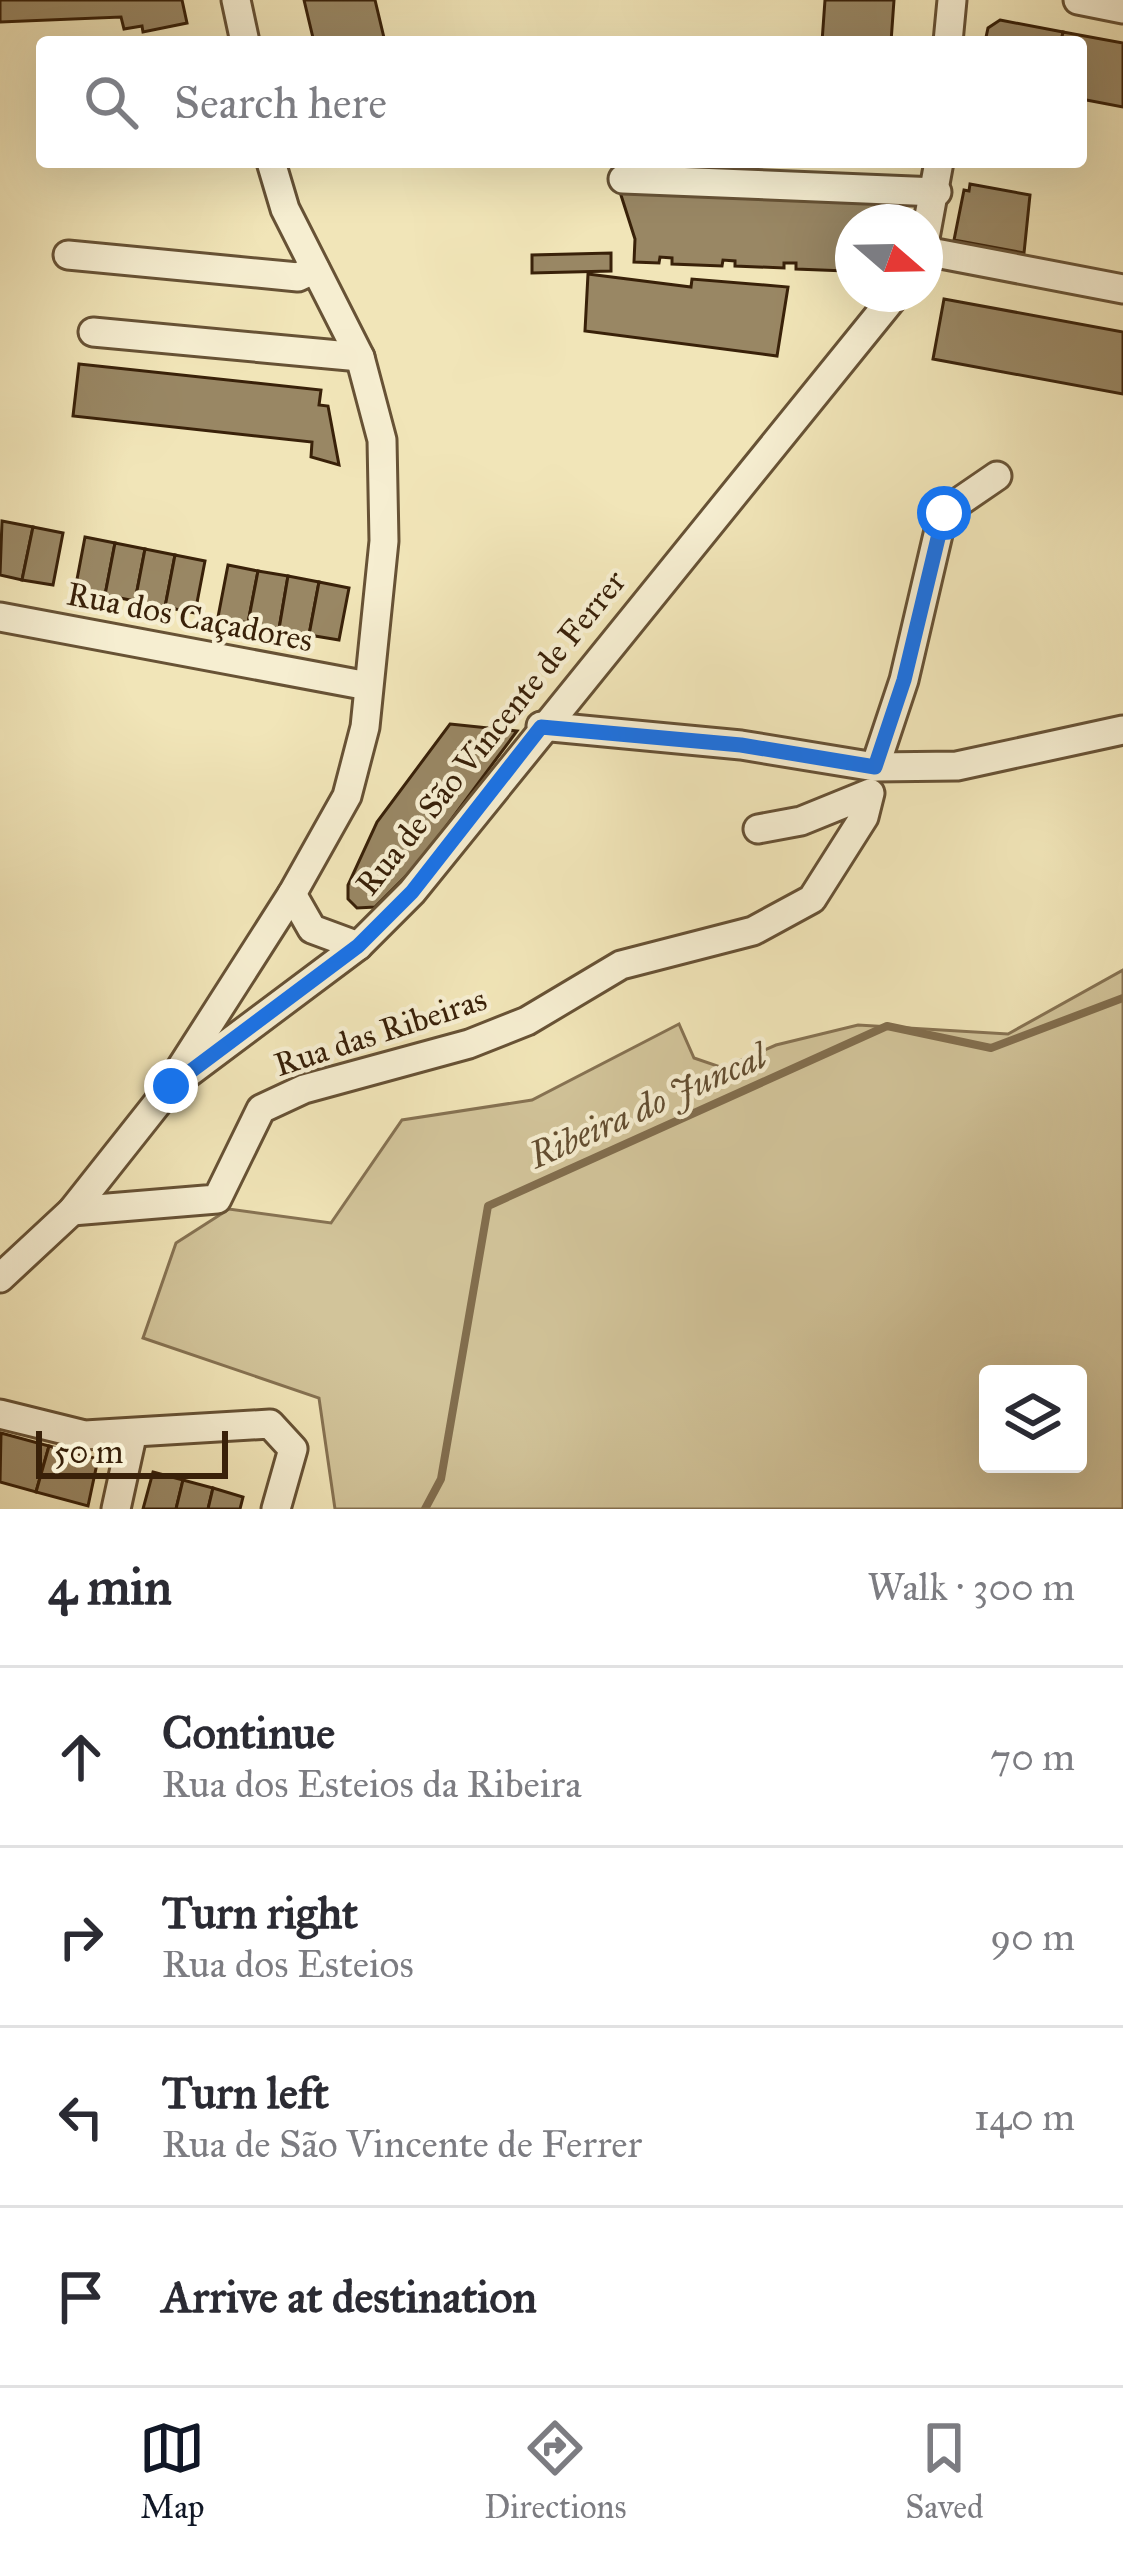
<!DOCTYPE html>
<meta charset="utf-8">
<style>
:root{--surface:#fff;--page:#f7f7f7;--text:#2b2b33;--muted:#7c7c81;--line:#e1e1e2;--accent:#111827}
body{margin:0;font-family:"IM FELL Great Primer",serif;background:var(--page);color:var(--text)}
.controls{position:absolute;right:36px;bottom:36px;display:grid;overflow:hidden;border-radius:12px;box-shadow:0 12px 48px #0002}
.controls button{width:108px;height:108px;display:grid;place-items:center;padding:0;border:0;border-bottom:3px solid var(--line);background:var(--surface);color:var(--text);font:60px sans-serif}
.compass{position:absolute;left:835px;top:204px;width:108px;height:108px;border-radius:50%;background:var(--surface);box-shadow:0 12px 48px #0002;rotate:110deg}
.scale{position:absolute;left:36px;bottom:30px;width:192px;box-sizing:border-box;padding-left:12px;border:6px solid #392109;border-top:0;font-size:33px;line-height:42px;white-space:nowrap;color:#392109;-webkit-text-stroke:9px #f6eed1;paint-order:stroke}
.stop{position:absolute;width:36px;height:36px;margin:-27px;border:9px solid #1a73e8;border-radius:50%;background:#fff}
.stop.end{background:#1a73e8;border-color:#fff;box-shadow:0 3px 12px #0008}
.list{margin:0;padding:0;list-style:none}
h2{display:flex;justify-content:space-between;align-items:center;height:156px;margin:0;padding:0 48px;font-size:51px}
h2 small{font-size:39px;font-weight:400;color:var(--muted)}
.list li{display:grid;grid-template-columns:78px 1fr auto;gap:36px;align-items:center;box-sizing:border-box;height:180px;padding:0 48px;border-top:3px solid var(--line)}
.list b{display:block;font-size:45px;white-space:nowrap}
.list p{margin:0;font-size:39px;white-space:nowrap;color:var(--muted)}
.list em{font-size:39px;font-style:normal;color:var(--muted)}
.icon{flex:none;width:66px;height:66px;fill:none;stroke:currentColor;stroke-width:2;stroke-linecap:round;stroke-linejoin:round}
.map{position:relative;flex:none;width:1123px;height:1509px;overflow:hidden}
.search{position:absolute;background:var(--surface);box-shadow:0 12px 48px #0002;left:36px;right:36px;top:36px;height:132px;display:flex;align-items:center;gap:30px;box-sizing:border-box;padding:0 42px;border-radius:12px;color:var(--muted);font-size:45px}
.sheet{height:876px;background:var(--surface)}
nav{display:flex;justify-content:space-around;align-items:center;box-sizing:border-box;height:168px;border-top:3px solid var(--line);background:var(--surface);font-size:33px;color:var(--muted)}
nav a{display:grid;justify-items:center;gap:6px}
nav .on{color:var(--accent)}
.map>svg:first-child{display:block}
</style>
<div class="map">
<svg width="1123" height="1509" viewBox="0 0 1123 1509">
<rect width="100%" height="100%" fill="#f1e5b8"/>
<filter id="stains"><feTurbulence type="fractalNoise" baseFrequency=".00167" numOctaves="4"/><feColorMatrix values="0 0 0 0 .2 0 0 0 0 .09 0 0 0 0 .02 0 0 0 .5 -.17"/></filter>
<radialGradient id="worn" r=".72"><stop offset=".6" stop-color="#630" stop-opacity="0"/><stop offset="1" stop-color="#630" stop-opacity=".3"/></radialGradient>
<path fill="#d2c49a" stroke="#867252" stroke-width="3" fill-rule="evenodd" d="M1123 970V1509H335L319 1398 143 1338 176 1243 229 1209 331 1223 402 1120 532 1100 679 1024 694 1058 723 1068 776 1045 858 1025 1008 1034ZM988 1374H1078V1464H988Z"/>
<g fill="none" stroke-linecap="round" stroke-linejoin="round">
<path stroke="#826e4e" stroke-width="8" d="M425 1509 441 1479 488 1206 887 1026 991 1048 1123 998"/>
</g>
<g fill="#998764" stroke="#392109" stroke-width="3">
<path d="M0 0H182L187 23 143 32 142 26 124 29 121 17 0 22Z"/>
<path d="M304 0H375L385 42H314Z"/>
<path d="M825 0H894L891 42H822Z"/>
<path d="M1000 20 1063 32 1061 42H985L988 28Z"/>
<path d="M1063 32 1123 43V107L1081 99V42H1061Z"/>
<path d="M970 184 1030 195 1024 253 954 240 964 190 969 191Z"/>
<path d="M620 192 903 204 898 222H853V266L846 271 796 269V263H784V268L735 266V261L723 260 722 266 672 264V258L660 257 659 263 634 262 635 239Z"/>
<path d="M611 253V271L532 273V255Z"/>
<path d="M588 274 691 287 692 279 788 287 777 356 585 331Z"/>
<path d="M944 299 1123 332V394L933 359Z"/>
<path d="M79 364 321 390 319 405 328 406 339 465 311 457 312 442 73 416Z"/>
<path d="M2 521 33 527 22 580 0 575Z"/>
<path d="M33 527 63 533 53 585 22 580Z"/>
<path d="M85 537 115 543 105 595 75 590Z"/>
<path d="M115 543 145 549 135 601 105 595Z"/>
<path d="M145 549 175 555 165 607 135 601Z"/>
<path d="M175 555 205 561 195 613 165 607Z"/>
<path d="M228 565 258 571 248 623 218 617Z"/>
<path d="M258 571 288 576 279 629 248 623Z"/>
<path d="M288 576 319 582 309 635 279 629Z"/>
<path d="M319 582 349 588 339 640 309 635Z"/>
<path d="M450 724 517 731 419 863 375 907 357 908 348 899V885L377 822Z"/>
<path d="M1 1433 49 1446 36 1492 0 1482Z"/>
<path d="M49 1446 98 1459 88 1506 36 1492Z"/>
<path d="M153 1472 183 1480 176 1509H143Z"/>
<path d="M183 1480 213 1488 208 1509H176Z"/>
<path d="M213 1488 243 1497 240 1509H208Z"/>
</g>
<g fill="none" stroke-linecap="round" stroke-linejoin="round">
<g stroke="#675235" stroke-width="33">
<g id="minor">
<path d="M236 0 245 42"/>
<path d="M1078 0 1123 9"/>
<path d="M948 42 952 0"/>
<path d="M623 179 937 192"/>
<path d="M925 238 939 162"/>
<path d="M925 251 1123 289"/>
<path d="M68 255 298 277 315 269"/>
<path d="M93 332 360 357"/>
<path d="M0 617 368 686"/>
<path d="M541 726 741 745 875 767 957 766 1123 730"/>
<path d="M875 767 904 680 943 513 997 476"/>
<path d="M292 894 312 929 358 946"/>
<path d="M177 1074 292 894 347 796 365 727 384 541 382 440 360 357 285 209 271 162"/>
<path d="M72 1211 217 1199 261 1109 304 1089 469 1044 527 1021 621 965 753 931 812 899 864 817 870 793 801 821 758 829"/>
<path d="M0 1278 72 1211 171 1086 358 946 412 892 896 294"/>
<path d="M0 1414 85 1435 270 1424 293 1449 276 1509"/>
<path d="M116 1509 132 1436"/>
</g>
</g>
<use href="#minor" stroke="#f6eed1" stroke-width="27"/>
</g>
<g fill="none" stroke-linecap="round" stroke-linejoin="round">
<path stroke="#1a73e8" stroke-width="15" d="M171 1086 358 946 412 892 541 727 741 745 875 767 904 680 944 513"/>
</g>
<g text-anchor="middle" stroke-width="9" stroke-linejoin="round" paint-order="stroke">
<g font-size="33" fill="#392109" stroke="#f6eed1">
<text transform="translate(190 616) rotate(11)" y="12">Rua dos Caçadores</text>
<text transform="translate(490 732) rotate(-51)" y="12">Rua de São Vincente de Ferrer</text>
<text transform="translate(380 1031) rotate(-18)" y="12">Rua das Ribeiras</text>
</g>
<g font-size="36" font-style="italic" fill="#634e31" stroke="#f6eed1">
<text transform="translate(647 1105) rotate(-24)" y="13">Ribeira do Juncal</text>
</g>
</g>
<rect width="100%" height="100%" filter="url(#stains)"/>
<rect width="100%" height="100%" fill="url(#worn)"/>
</svg>
<div class="controls">
<button><svg class="icon" aria-label="layers" viewBox="0 0 24 24"><path d="M12 4l9 5-9 5-9-5zM3 14l9 5 9-5"/></svg></button>
</div>
<svg class="compass" viewBox="-18 -18 36 36"><path d="M0-13l5 13h-10z" fill="#e53935"/><path d="M0 13l5-13h-10z" fill="#7c7c81"/></svg>
<div class="scale">50 m</div>
<div class="stop" style="left:944px;top:513px"></div>
<div class="stop end" style="left:171px;top:1086px"></div>
<div class="search"><svg class="icon" aria-label="search" viewBox="0 0 24 24"><circle cx="10" cy="10" r="6"/><path d="M15 15l6 6"/></svg>Search here</div>
</div>
<section class="sheet">
<h2>4 min<small>Walk · 300 m</small></h2>
<ul class="list">
<li><svg class="icon" aria-label="ahead" viewBox="0 0 24 24"><path d="M12 20V5M6 11l6-6 6 6"/></svg><div><b>Continue</b><p>Rua dos Esteios da Ribeira</p></div><em>70 m</em></li>
<li><svg class="icon" aria-label="right" viewBox="0 0 24 24"><path d="M7 20v-9h11M14 6l5 5-5 5"/></svg><div><b>Turn right</b><p>Rua dos Esteios</p></div><em>90 m</em></li>
<li><svg class="icon" aria-label="left" viewBox="0 0 24 24"><path d="M17 20v-9H6M10 6l-5 5 5 5"/></svg><div><b>Turn left</b><p>Rua de São Vincente de Ferrer</p></div><em>140 m</em></li>
<li><svg class="icon" aria-label="arrive" viewBox="0 0 24 24"><path d="M6 21V4h12l-3 4 3 4H6"/></svg><div><b>Arrive at destination</b></div></li>
</ul>
</section>
<nav>
<a class="on"><svg class="icon" aria-label="map" viewBox="0 0 24 24"><path d="M3 6l6-2 6 2 6-2v14l-6 2-6-2-6 2zM9 4v14M15 6v14"/></svg>Map</a>
<a><svg class="icon" aria-label="directions" viewBox="0 0 24 24"><path d="M12 3l9 9-9 9-9-9zM9 14v-3h6M13 9l2 2-2 2"/></svg>Directions</a>
<a><svg class="icon" aria-label="saved" viewBox="0 0 24 24"><path d="M7 4h10v16l-5-4-5 4z"/></svg>Saved</a>
</nav>
